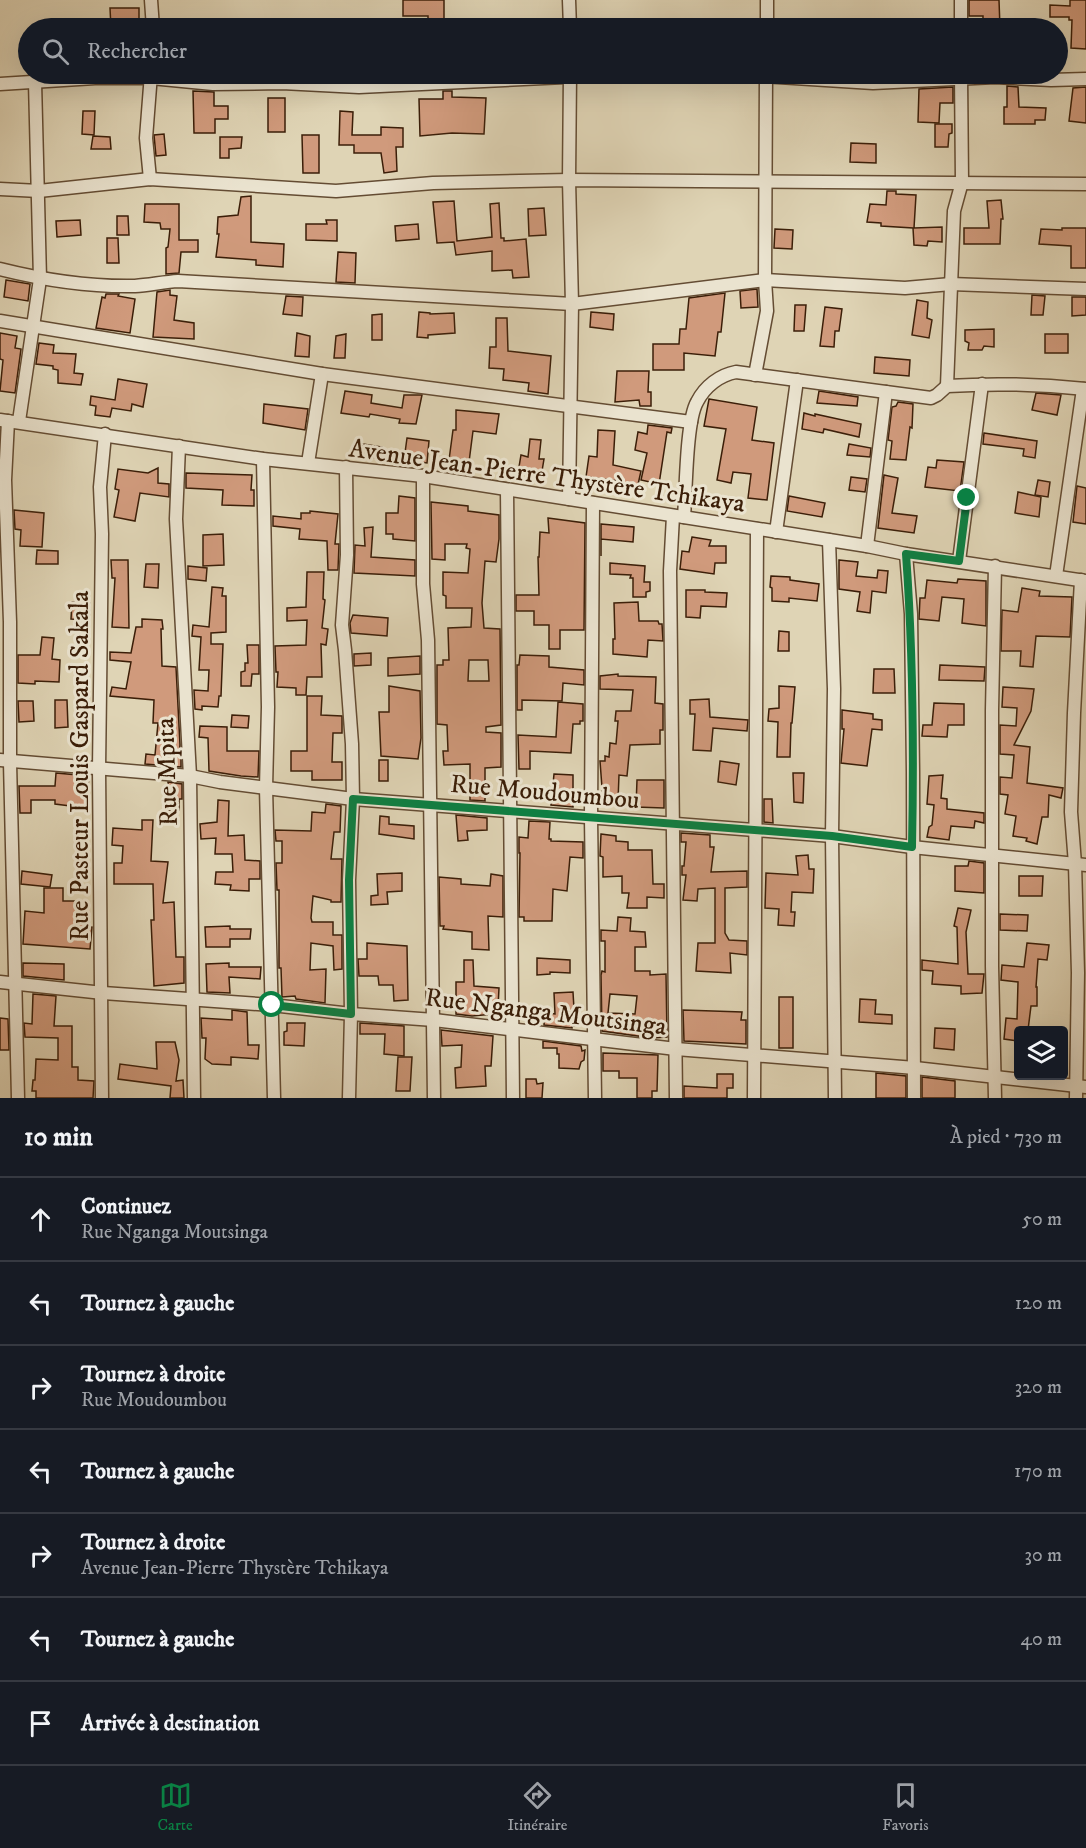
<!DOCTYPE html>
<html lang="fr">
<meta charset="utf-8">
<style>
:root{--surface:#171b24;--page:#20242c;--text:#f1f3f6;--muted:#9ea1a6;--line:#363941;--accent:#0b8043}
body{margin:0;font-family:"IM FELL DW Pica",serif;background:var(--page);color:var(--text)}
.controls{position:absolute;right:18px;bottom:18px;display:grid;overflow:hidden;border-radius:6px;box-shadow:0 6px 24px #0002}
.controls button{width:54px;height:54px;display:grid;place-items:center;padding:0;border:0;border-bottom:2px solid var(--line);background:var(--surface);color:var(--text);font:30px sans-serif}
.stop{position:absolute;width:18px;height:18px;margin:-14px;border:4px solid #0b8043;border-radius:50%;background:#fff}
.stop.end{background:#0b8043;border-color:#fff;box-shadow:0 2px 6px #0008}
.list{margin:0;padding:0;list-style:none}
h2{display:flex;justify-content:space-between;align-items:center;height:78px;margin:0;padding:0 24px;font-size:26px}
h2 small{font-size:20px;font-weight:400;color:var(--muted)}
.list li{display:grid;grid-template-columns:39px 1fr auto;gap:18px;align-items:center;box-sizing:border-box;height:84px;padding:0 24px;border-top:2px solid var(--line)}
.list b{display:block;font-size:22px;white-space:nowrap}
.list p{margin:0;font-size:20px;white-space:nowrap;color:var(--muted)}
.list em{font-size:20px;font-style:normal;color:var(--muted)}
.icon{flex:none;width:33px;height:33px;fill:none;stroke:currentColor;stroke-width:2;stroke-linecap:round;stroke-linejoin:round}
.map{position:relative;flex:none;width:1086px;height:1098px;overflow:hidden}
.search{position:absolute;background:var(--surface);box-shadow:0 6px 24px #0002;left:18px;right:18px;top:18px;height:66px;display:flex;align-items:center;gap:15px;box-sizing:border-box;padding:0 21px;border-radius:33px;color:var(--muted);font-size:22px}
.sheet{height:666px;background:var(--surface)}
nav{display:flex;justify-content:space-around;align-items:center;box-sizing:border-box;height:84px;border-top:2px solid var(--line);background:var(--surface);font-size:16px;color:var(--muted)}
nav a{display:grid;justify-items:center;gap:3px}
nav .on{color:var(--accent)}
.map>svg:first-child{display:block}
</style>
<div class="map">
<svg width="1086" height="1098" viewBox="0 0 1086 1098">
<rect width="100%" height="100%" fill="#dfd4b5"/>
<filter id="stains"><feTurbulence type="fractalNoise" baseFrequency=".00333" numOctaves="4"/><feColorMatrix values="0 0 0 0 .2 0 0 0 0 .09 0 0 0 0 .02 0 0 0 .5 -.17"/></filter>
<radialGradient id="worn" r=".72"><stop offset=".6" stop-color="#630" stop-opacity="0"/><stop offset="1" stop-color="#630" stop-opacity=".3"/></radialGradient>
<g fill="#d09a7c" stroke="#3b1e08" stroke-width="1.5" fill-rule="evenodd">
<path d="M403 0H444V25H428V16H403Z"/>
<path d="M969 0H999L1000 28H983V16H969Z"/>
<path d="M1070 0H1086V49L1071 48 1072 20H1069V17H1050V5L1070 6Z"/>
<path d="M110 8H139V28H111Z"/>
<path d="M1007 86 1018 87 1019 107 1046 108 1045 120H1035V124H1004V107H1007Z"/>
<path d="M953 87V103H940L939 123 918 122 919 89Z"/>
<path d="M1086 87V123L1069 121 1073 88Z"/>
<path d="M193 91 214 92V106H228V119H215V133H194Z"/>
<path d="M443 91H452V97L486 98 484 134 452 133 420 136 419 99H443Z"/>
<rect x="268" y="98" width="17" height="34"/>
<path d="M83 111H95L94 135 82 134Z"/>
<path d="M340 111 353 112 352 135H381V127L403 128V147H396L397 171 384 173 381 153H354V145H339Z"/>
<path d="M935 124H952V133L949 134 948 147H935Z"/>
<path d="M164 134 166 155 156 156 154 135Z"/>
<path d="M302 135H319V173H303Z"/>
<path d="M93 136 110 137 111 149H91Z"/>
<path d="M220 137H242L241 148 229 149V158H220Z"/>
<path d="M851 143 876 144V163L850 162Z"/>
<path d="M887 191H896V194L916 195 914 228 942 227V242L928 241 927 246 914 245 913 228 881 226V223L867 222 870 204 886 205Z"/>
<path d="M251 196V242L284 244 283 267 256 265V260L216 257 219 234H217L218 217 238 215 241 197Z"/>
<path d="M1001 200 1003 219H1001L1000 244H964V228H989L987 201Z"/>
<path d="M454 201 457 241 492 237 490 204 499 203 501 238H504V241L526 239 529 277 513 278 512 270 492 271V251L456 255 454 242 437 243 433 202Z"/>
<path d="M145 204H179V240H198V252H181L179 273 166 274V248L168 247 170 229H161L160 223 144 222Z"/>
<path d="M544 208 546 235 529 236 528 209Z"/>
<path d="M117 216H128L129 235H117Z"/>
<path d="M80 220 81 235 57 237 56 221Z"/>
<path d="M326 220H337V241L306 240V224H327Z"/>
<path d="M418 224 419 239 396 241 395 226Z"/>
<path d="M1062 228H1086V268H1071V246L1039 244 1041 229 1062 230Z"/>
<path d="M775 229 793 230 792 249 774 248Z"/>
<path d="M107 238H118L119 263H107Z"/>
<path d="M338 252 356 253 355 283 336 282Z"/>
<path d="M6 280 30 284 28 301 4 297Z"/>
<path d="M757 289 758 307 741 308 740 291Z"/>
<path d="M170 290V295L177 296 174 320 194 323V339L153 337 157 292Z"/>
<path d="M725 293 721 332H718L715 356 684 353V370H653V344H679L680 329H686L689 298Z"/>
<path d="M106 294H119L118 296 135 299 130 333 96 328 102 297 105 298Z"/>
<path d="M1032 295 1045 296 1043 315H1031Z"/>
<path d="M286 296 303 297 302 316 283 314Z"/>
<path d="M1072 297H1086V315L1072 316Z"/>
<path d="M917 300 928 302 927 318 932 320 929 338 912 335Z"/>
<path d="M795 305H806L804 331H794Z"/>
<path d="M825 307 842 309 839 331H835L834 347 820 346Z"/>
<path d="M419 312 430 313V314L454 313 455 333 428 335V338L417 337Z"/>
<path d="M591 312 614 314 613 330 590 327Z"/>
<path d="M382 314V340H372V315Z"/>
<path d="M496 318H507L508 351 551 356 548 394 528 391 529 383 503 380 504 369 489 368 490 347H496Z"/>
<path d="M994 329V347L984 346 982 350H968L969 343 965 341V330Z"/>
<path d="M0 333 17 336 15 348 21 349 15 393 0 391 3 360 0 359Z"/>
<path d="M297 333 310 336 309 357 295 356Z"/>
<path d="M346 334 345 358H334L336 336Z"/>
<rect x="1045" y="334" width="23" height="19"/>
<path d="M39 343 54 345 53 353 76 354 74 373 83 374 81 385 58 383V370L53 369V366L36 364Z"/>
<path d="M875 357 910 360 909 376 874 373Z"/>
<path d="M617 371H649L648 392H651V406H640L639 400 615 402Z"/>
<path d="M118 379 147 384 143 407 132 404 131 411 112 408 110 417 95 415 96 406 90 405 91 396 115 400Z"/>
<path d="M345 391 372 395 371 403 402 408 404 395H422L416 424 399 423 400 419 370 414 369 417 341 413Z"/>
<path d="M819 391 858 397 857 406 817 403Z"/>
<path d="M1036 393 1061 395 1057 415 1032 410Z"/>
<path d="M709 399 757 407 752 440 774 443 767 500 748 498 751 474 733 472 731 483 717 480 726 429 704 426Z"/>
<path d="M898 402 913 404 912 428 910 427 906 460 890 459 892 441 888 440 892 407 896 406Z"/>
<path d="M264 404 308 409 305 430 263 423Z"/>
<path d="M456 410 499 414 496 434 473 431 469 462 449 460 453 430H456Z"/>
<path d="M804 413 815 416V414L861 424 859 437 824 429 823 433 802 429Z"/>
<path d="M648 425 672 428 671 433 667 432 659 484 641 480 647 453 635 450 638 432 647 434Z"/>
<path d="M598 430 615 431 613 465 641 471 637 489 618 485 619 481 586 477 589 456 597 457Z"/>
<path d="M984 433 1037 441 1035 458 1023 456 1024 449 983 444Z"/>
<path d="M407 438 429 441 427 463 404 460Z"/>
<path d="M530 439 541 440 539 459H544L541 477 518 473 521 455 528 457Z"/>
<path d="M363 444 382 447 380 459 360 454Z"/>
<path d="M849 444 871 448 870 457 847 455Z"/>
<path d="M937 460 964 462 960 491 925 487 928 467 936 468Z"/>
<path d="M158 468V483L169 484V497L140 493 135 521 114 517 119 490 115 489 118 469 148 473Z"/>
<path d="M186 473 252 475 251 490H254V506L222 505 223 490 186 488Z"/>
<path d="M884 475 898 478 892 513 917 516 914 533 878 528Z"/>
<path d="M851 477 867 479 865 492 849 490Z"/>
<path d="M1038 480 1050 482 1048 497 1035 495Z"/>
<path d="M1077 486 1086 488V524L1073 522Z"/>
<path d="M1018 492 1041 497 1039 517 1015 513Z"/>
<path d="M399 496 415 498V541L393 539V534H386V513H398Z"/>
<path d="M789 496 825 503 822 517 787 511Z"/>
<path d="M431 502 468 506V511L499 515V539L496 562 485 561 482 603 484 628 500 629 501 725 486 727V732L501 733V767L485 768V801L470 800V764L444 765 443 751H448L447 725 437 724V665H443V660H449L448 628 471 627 472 608H446V596L443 595V572L468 573 470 549 466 548 467 544H445V560L432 559ZM469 660H488L489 681H468Z"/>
<path d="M14 510 44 513 42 547 20 546 21 530 15 529Z"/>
<path d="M310 511 338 514 335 544H339L338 570H328L327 541 299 539 300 529 273 526V516L301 519V513H310Z"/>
<path d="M548 518 585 523 584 630H560V649H549V625H534V611H516V595H539L538 557H539L540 532 549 533Z"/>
<path d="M601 524 634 527 633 542 601 539V556Z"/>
<path d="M373 527 371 557 415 560V576L354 573 355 545 365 546 364 528Z"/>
<path d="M223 534 224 565 203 566V535Z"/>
<path d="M692 537 711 540 709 546H726V563H715L714 574 680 569 682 551 689 552Z"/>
<path d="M37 550 58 551V564H36Z"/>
<path d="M111 560H128L129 628 112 627 115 578H112Z"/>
<path d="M839 560 858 562 856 576 877 578 878 570 888 571 886 593 872 591 870 613 857 611 860 592 839 589Z"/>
<path d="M610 563 645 566 644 582H650V591L646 592V597H633V578H630L631 575 610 574Z"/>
<path d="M146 564H159L158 588 144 587Z"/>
<path d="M188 566 207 568 206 581 188 579Z"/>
<path d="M307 572H324L323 599 325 600 322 628 328 629 326 645 321 644 322 677H307L306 695H296V688L277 687 278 672H276L275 646 306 645 307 620 287 621V608L306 607Z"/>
<path d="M771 576 790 577V580L819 584 817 601 789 598V602L772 601V588L770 587Z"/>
<path d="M958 579 986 581V626L962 623 964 599 942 597 939 621 919 619 920 598H925L927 580 957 583Z"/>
<path d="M212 587 223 588 222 596H226V632L211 633V644H223L221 696H219L218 707 202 706V710L195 709 194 690 208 691 209 670H199L201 637 192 636 193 625 209 627Z"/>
<path d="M1022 588 1040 591 1039 596 1072 597 1070 637 1036 636 1033 667 1020 666 1021 651H1001L1002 610 1018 612Z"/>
<path d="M686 590H705V592L727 593 726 607 701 606 700 618 686 617Z"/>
<path d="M72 602 90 603 89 620 71 619Z"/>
<path d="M638 602 639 621H658L659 624H662L663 641 648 640 647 657 613 654V639H615L614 603Z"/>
<path d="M353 615 388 618 387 636 351 633 350 623Z"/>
<path d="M142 619 162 620 163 629H161L162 666 176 667 180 745 179 757H181V767L145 764 146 754 155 755 158 723H153L154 700 110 696 112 687 126 689 131 662 110 660V652L131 653 136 627H142Z"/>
<path d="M779 631 789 632V651H778Z"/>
<path d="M42 637 54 638 52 659 60 660 59 682 35 681V684L18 683V655H40Z"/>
<path d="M247 645H259V674H252L251 686H241V672L245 671V663H248Z"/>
<path d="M371 653V665L354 666V654Z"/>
<path d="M520 655 549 656V667L584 670V685L563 683 562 701 522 700V710H517V665H519Z"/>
<path d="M420 656V674L388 676V658Z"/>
<path d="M940 665 985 667 984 681 939 680Z"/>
<path d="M874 669H894L895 693H873Z"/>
<path d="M618 674V676L656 677 655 703 663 704V730H660V744L630 745 627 776 619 775 618 801 611 802 603 801 600 761H605V756L609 757 610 743 616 744 618 721H615L616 711H631L633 690 600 689V676Z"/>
<path d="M389 686 420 691 421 738 418 759 381 756 379 712H389Z"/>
<path d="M779 686 795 687 792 723H791L790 757H777L778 722 768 721 769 709 779 708Z"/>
<path d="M1003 687 1034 689 1031 711 1014 745 1030 747 1027 783 1063 788 1061 798 1049 795 1048 817H1042L1037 844 1026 841 1027 838 1013 836 1016 816 1005 814 1008 795 1000 794V777L1012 778 1014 755 1000 754V725L1016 726 1017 708 1002 707Z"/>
<path d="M307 696H322L321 715 342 716V733H333L332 762H342V780H312V771H291V751H307Z"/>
<path d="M709 699 710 717 748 720 747 731 713 728 711 751 693 750 695 714H690V700Z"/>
<path d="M55 700H67L68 727 55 728Z"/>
<path d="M18 701H33L34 721 19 722Z"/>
<path d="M558 702 583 704V721H580V724H573L571 753 530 751V769H519L518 735 556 737Z"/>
<path d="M934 703 964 704V725H948L947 737 922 736 923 725H932Z"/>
<path d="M842 710 873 714V719L882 720V730L872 729 867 766 841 763 844 729H842Z"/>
<path d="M232 715 249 716 248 728 231 727Z"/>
<path d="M200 726 227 727V751H259L258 777 241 776 209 771 208 738 199 737Z"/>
<rect x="379" y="760" width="9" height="21"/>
<path d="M720 761 739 764 736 785 718 782Z"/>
<path d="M56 773 89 776 86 808 55 804V800H31V813H20L19 786H55Z"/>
<path d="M793 773H804L803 803 794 802Z"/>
<path d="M554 774 573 775V807L551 805Z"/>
<path d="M943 775 941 798 947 799V809L984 813V823L975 821 974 828 951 826 949 840 927 837 929 827 932 825 934 805 927 804 929 776Z"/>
<path d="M637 780H664V808L636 807Z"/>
<path d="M168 782 182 784V799H179V810H168Z"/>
<path d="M764 799H772L773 823 764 822Z"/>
<path d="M218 800 229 801 228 836 244 835 245 860 260 861V879H249V891L230 890 231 885 215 884 216 872H233L232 854H215L216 838 201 839 200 824 217 822Z"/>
<path d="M326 804 341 806 340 832H334L331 859H342L341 902H331V900L313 896 311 918 312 922H333V935H342V969L334 970 333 946 311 943 310 970 326 969 325 1003 296 999 295 996 282 997 281 968H279V890H277L276 863H282V841H276L275 830 311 831 312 812 325 813Z"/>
<path d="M456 815 487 818V830L467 831 468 840 458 841Z"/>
<path d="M380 816 389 817V824L414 826V839L379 834Z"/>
<path d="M142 820H153L151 861 168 862 163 903 174 902 176 957H184V983L154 986 151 920H154L153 884H114V863H122L123 846 112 845 113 828 142 830Z"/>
<path d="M529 821 550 822 549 839H551V841L583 842V858L570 857 567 891 553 889 552 921H524V917H519L520 853H519V837L528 838Z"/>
<path d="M681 833 710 835V847H714L711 872 747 871V887L725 888V933L729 940 747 941V955L730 953 731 973 696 971 698 943H715V888L698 889 697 901 683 900 686 875H682V866H684L686 842H681Z"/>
<path d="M601 834 616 836V841L628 842V850H652L653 884H664V898L647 897V908H627L629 893H622V876L603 877V857L600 856Z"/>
<path d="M808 855 809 869H814L813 893 792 892 791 912H795L794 926 778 925 779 909 765 908 766 873 798 875 796 856Z"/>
<path d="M969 861 984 863V893L955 891V866H968Z"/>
<path d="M22 871 52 875 50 887 21 884Z"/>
<path d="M402 873V891L387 892 388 904 371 905V896L378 895 377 874Z"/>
<path d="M491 874 503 876V917L488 916 489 950 472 949V932L443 929 444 926H440L439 877 461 879V884L490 886Z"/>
<path d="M1019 876H1043L1042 896H1019Z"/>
<path d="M44 888H63V901H85L87 926 92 927 90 949 23 944 25 911 44 913Z"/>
<path d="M958 908 971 910 966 932 968 974H984L982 993 961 994V986L932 984 933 971 922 970V960L958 964 957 927 954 926Z"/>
<path d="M1000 914 1028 915 1027 931 1000 930Z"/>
<path d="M618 917 631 918 630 931 645 932 646 947H635V971H650V975L666 974 667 1037 652 1038 602 1031 601 975 602 971 605 972V941H601V930L617 931ZM610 994 637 996 635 1014 608 1013Z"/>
<path d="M230 926V929H251L250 939H230V947H206L205 927Z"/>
<path d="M367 943 407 946 408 1000 394 1001 393 985H379L378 976H359L358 959H367Z"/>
<path d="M1027 943 1049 945 1047 960 1038 959 1036 987H1037V1006H1031L1028 1030H1018V1041L1004 1039 1006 1018 1017 1019 1018 982 1001 980 1002 965 1024 967Z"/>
<path d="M537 958 570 960V973L550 972V974L537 975Z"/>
<path d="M464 960H473L474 986 499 988 498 1008H504V1019H494V1014L472 1016 456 1014V982H464Z"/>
<path d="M23 963 64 964V980L23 976Z"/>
<path d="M229 963V967H261L260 979 229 977 230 993 207 992 206 964Z"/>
<path d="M573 992 575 1026H572V1028L544 1025 545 1013 555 1014 554 993Z"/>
<path d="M33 994 56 996 54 1026H72V1067H78V1080L94 1081 93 1098H36V1091H32L33 1080H35L36 1059 58 1060V1038L25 1037 24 1023 32 1024Z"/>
<rect x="779" y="997" width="14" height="51"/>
<path d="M860 999 876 1000 875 1014 892 1015V1024L859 1022Z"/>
<path d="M232 1010 247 1012 248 1045H259L258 1059 231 1057V1065L212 1064 205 1059 206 1038H202L201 1018 232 1020Z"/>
<path d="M683 1010 742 1012 741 1020H746V1044L684 1041Z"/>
<path d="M0 1018 8 1019 9 1050H0Z"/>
<path d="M287 1023H305L304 1046 284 1045V1032L287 1031Z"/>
<path d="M360 1023 404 1026V1056L384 1054 385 1034H360Z"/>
<path d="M935 1028 955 1029 954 1050 934 1048Z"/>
<path d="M441 1030 493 1036 491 1066H485L486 1086 456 1088 455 1068 461 1067 462 1045 442 1046Z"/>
<path d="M543 1041 581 1046 582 1051 585 1050 584 1060 581 1062 579 1069 559 1068V1054H557V1048H543Z"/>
<path d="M156 1042H175L179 1060 176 1081 183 1080 184 1098H170L171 1086 118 1079 120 1064 157 1069Z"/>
<path d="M603 1053 658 1055 657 1091H652V1098H637V1078H619V1071H603Z"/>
<path d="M398 1057H412L410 1091H396Z"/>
<path d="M876 1073 906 1076V1098H876Z"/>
<path d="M717 1074H733V1088H727V1098H684V1086L717 1088Z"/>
<path d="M922 1077 955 1081V1098H922Z"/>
<path d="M526 1079H536L537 1084 543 1083 542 1098H526Z"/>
</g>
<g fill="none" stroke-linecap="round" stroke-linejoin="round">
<g stroke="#644c33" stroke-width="15">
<g id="minor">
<path d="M151 0 153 28"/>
<path d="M569 0 570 28"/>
<path d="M961 0V28"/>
<path d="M767 28V0"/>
<path d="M732 74 873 83 995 77 1051 80 1086 79"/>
<path d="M0 84 95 78H151L213 84 282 83 359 87 627 74"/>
<path d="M150 179 146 138 151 74"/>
<path d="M0 189 39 191 150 179 336 191 433 183 569 180 1086 184"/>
<path d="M0 269C44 280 90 287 135 286 149 285 164 282 178 281L572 304 765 280 905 288 951 284 1086 289"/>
<path d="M0 321 322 374 691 422"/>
<path d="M755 375 767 311 765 280 766 74"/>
<path d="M947 386 954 211 962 182 961 74"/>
<path d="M0 420 263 459 423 476 867 546 906 554 1086 581"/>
<path d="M8 421 5 480 10 622V762L18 1098"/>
<path d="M19 421 40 279 35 82"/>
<path d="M179 446 176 519 190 776 194 1098"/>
<path d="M263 459 268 707 266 788 274 1098"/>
<path d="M308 463 322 374"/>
<path d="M346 467 347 555 342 625 345 650 352 744 353 799 349 880 351 1014 349 1098"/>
<path d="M423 476V584L428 640 434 1098"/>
<path d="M507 491 513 1098"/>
<path d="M569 499 572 304 569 180 570 74"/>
<path d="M593 503 591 818 595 1098"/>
<path d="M673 516 670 571 676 1098"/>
<path d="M684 517C686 492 686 421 697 402 705 386 720 375 736 372L931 398 937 395 947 386C994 383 1038 384 1086 389"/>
<path d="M776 532 797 380"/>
<path d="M829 540 834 689 832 836 835 1098"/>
<path d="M867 546 886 392"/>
<path d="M906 554 911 614 913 772 914 1098"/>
<path d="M959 561 982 384"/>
<path d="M1056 576 1083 389"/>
<path d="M0 760 190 776 220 782 353 799 832 836 912 847 1086 865"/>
<path d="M0 982 103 993 272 1005 351 1014 434 1020 676 1049 915 1068 1086 1087"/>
<path d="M102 1098 99 769 102 534 100 487 105 434"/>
<path d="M754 1098 757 529"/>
<path d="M995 1098 992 966V710L995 566"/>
<path d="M1076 1098 1078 973 1075 864 1071 812 1074 713 1081 580"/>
</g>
</g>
<use href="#minor" stroke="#eae3cf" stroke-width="12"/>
</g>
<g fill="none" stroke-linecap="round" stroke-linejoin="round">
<path stroke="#0b8043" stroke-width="8" d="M272 1005 351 1014 349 880 353 799 832 836 912 847C914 749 913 651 906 554L959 561 967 498"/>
</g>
<g text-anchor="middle" stroke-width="6" stroke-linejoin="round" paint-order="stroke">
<g font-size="26" fill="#3b1e08" stroke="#eae3cf">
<text transform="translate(547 475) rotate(8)" y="9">Avenue Jean-Pierre Thystère Tchikaya</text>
<text transform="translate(79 766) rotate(-90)" y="9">Rue Pasteur Louis Gaspard Sakala</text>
<text transform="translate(166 772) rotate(-92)" y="9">Rue Mpita</text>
<text transform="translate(545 791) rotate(5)" y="9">Rue Moudoumbou</text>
<text transform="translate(546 1011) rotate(7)" y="9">Rue Nganga Moutsinga</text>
</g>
</g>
<rect width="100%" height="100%" filter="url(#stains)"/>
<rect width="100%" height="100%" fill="url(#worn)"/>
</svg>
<div class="controls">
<button><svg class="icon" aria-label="layers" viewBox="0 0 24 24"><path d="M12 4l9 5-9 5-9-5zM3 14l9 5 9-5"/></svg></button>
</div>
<div class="stop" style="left:272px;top:1005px"></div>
<div class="stop end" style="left:967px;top:498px"></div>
<div class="search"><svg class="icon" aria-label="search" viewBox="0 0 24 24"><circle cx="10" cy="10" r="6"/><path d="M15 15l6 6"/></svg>Rechercher</div>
</div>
<section class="sheet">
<h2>10 min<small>À pied · 730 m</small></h2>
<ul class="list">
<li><svg class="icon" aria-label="ahead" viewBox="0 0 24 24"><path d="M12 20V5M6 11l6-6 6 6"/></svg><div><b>Continuez</b><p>Rue Nganga Moutsinga</p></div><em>50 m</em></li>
<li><svg class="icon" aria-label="left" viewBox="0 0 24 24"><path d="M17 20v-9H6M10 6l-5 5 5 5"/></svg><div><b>Tournez à gauche</b></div><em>120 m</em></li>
<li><svg class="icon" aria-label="right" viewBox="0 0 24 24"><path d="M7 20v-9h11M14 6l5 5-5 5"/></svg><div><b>Tournez à droite</b><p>Rue Moudoumbou</p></div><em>320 m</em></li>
<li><svg class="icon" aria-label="left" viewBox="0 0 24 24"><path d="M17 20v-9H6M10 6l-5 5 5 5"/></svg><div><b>Tournez à gauche</b></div><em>170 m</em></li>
<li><svg class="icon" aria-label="right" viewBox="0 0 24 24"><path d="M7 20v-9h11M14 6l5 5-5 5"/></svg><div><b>Tournez à droite</b><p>Avenue Jean-Pierre Thystère Tchikaya</p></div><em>30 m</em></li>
<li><svg class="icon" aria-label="left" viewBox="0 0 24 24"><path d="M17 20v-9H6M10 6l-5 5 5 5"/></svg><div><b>Tournez à gauche</b></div><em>40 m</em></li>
<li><svg class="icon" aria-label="arrive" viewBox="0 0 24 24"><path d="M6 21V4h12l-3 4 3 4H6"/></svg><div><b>Arrivée à destination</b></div></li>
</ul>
</section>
<nav>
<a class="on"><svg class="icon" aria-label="map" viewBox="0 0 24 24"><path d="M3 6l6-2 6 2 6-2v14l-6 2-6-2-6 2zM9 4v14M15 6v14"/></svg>Carte</a>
<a><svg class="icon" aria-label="directions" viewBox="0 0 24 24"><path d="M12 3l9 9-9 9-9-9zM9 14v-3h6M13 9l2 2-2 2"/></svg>Itinéraire</a>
<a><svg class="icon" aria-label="saved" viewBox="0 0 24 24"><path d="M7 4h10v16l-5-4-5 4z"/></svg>Favoris</a>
</nav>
